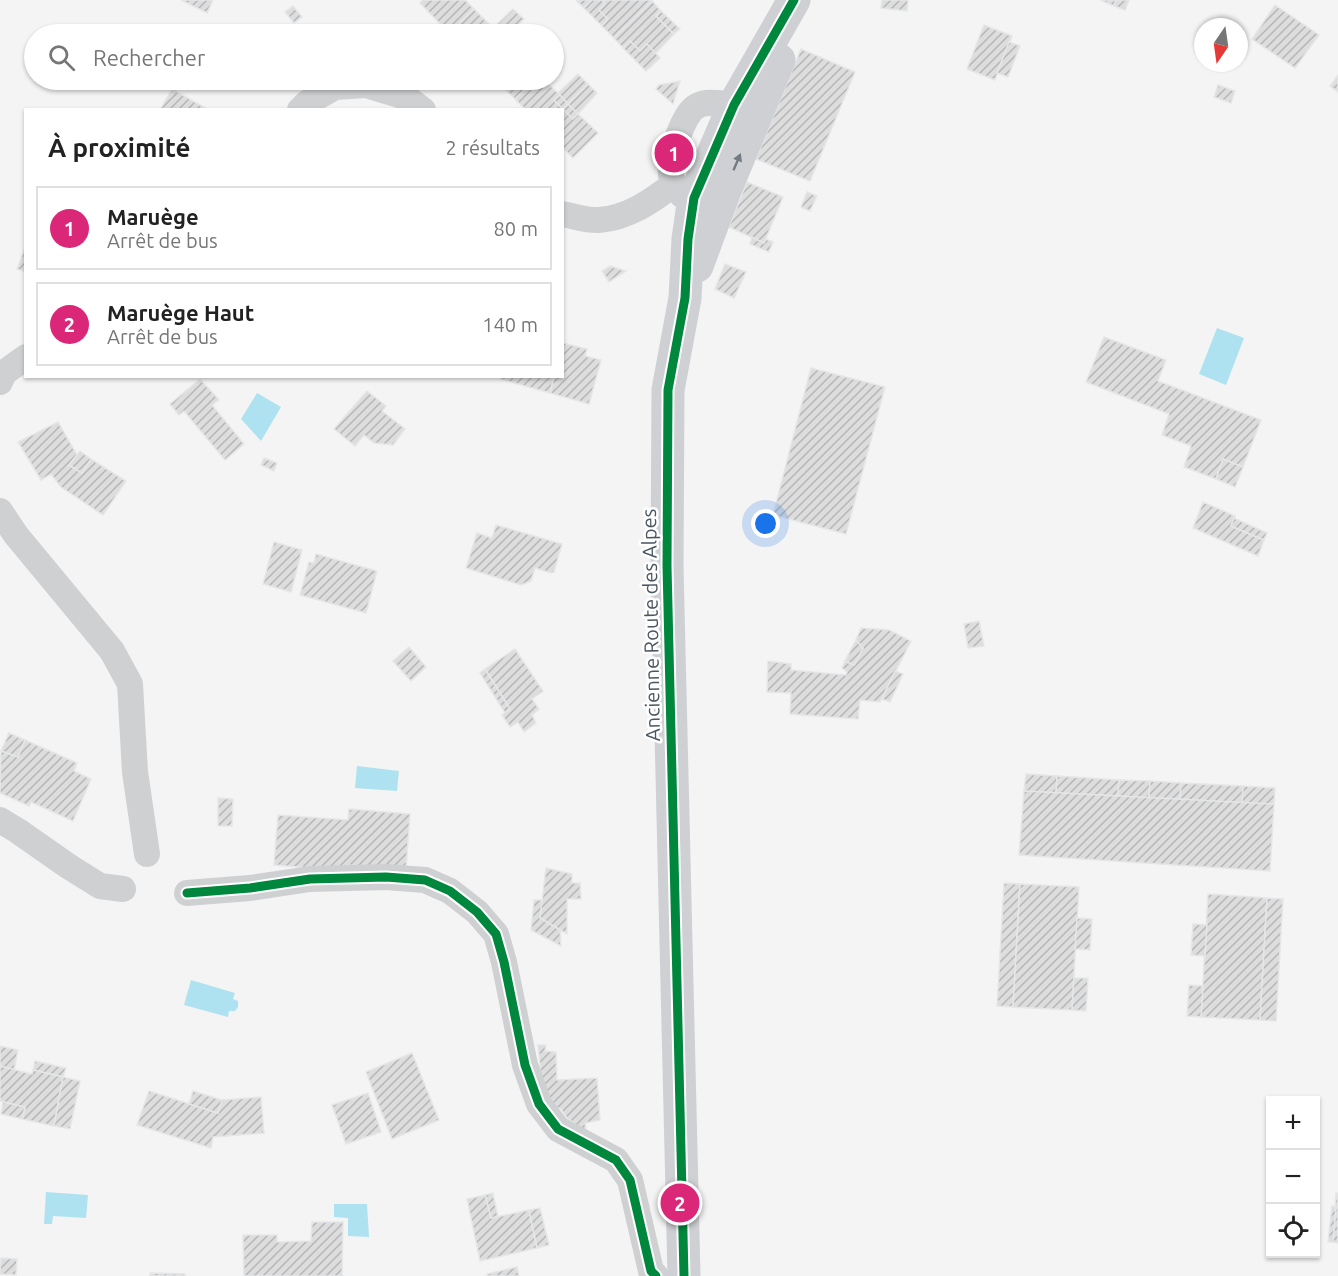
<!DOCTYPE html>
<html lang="fr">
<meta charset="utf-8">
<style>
:root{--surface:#fff;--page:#f2f2f2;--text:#222;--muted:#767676;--line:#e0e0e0;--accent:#db2777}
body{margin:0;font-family:Ubuntu,sans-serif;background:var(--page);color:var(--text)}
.controls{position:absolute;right:18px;bottom:18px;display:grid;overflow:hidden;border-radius:0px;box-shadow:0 2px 4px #0004}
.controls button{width:54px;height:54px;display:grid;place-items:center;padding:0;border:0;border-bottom:2px solid var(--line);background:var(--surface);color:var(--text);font:30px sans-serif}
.compass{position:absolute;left:1194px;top:18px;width:54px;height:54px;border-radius:50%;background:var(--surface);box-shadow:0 2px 4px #0004;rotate:193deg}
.you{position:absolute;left:766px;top:524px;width:21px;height:21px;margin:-15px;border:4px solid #fff;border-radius:50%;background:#1a73e8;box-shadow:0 0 0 9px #1a73e833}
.badge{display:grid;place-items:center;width:39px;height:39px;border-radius:50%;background:var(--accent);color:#fff;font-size:20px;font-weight:700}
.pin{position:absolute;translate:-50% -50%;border:3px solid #fff;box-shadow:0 2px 6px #0006}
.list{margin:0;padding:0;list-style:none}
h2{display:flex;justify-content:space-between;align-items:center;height:78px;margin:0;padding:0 24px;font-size:26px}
h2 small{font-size:20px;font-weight:400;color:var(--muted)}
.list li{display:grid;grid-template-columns:39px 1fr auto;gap:18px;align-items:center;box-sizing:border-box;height:84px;margin:0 12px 12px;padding:0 12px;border:2px solid var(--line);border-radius:0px}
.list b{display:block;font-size:22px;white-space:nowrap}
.list p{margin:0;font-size:20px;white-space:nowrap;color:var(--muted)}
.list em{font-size:20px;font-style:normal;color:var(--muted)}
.icon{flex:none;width:33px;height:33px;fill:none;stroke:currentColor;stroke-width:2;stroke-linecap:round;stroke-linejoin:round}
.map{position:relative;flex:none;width:1338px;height:1276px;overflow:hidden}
.search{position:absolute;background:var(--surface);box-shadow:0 2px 4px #0004;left:24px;top:24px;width:540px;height:66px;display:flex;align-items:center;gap:15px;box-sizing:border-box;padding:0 21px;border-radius:33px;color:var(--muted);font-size:22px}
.panel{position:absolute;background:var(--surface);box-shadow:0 2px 4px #0004;left:24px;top:108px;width:540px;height:270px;border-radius:0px}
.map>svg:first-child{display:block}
</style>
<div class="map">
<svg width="1338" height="1276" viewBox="0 0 1338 1276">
<defs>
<pattern id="building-hatch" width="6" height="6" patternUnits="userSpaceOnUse" patternTransform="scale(1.5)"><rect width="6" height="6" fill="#ddddde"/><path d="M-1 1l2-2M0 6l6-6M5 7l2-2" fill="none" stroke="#b5b6b7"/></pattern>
</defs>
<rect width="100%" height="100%" fill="#f4f4f4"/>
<g fill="#aee2f0">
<path d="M1217 328 1244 338 1226 385 1199 374Z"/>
<path d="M257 393 281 407 261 441 241 419Z"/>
<path d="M357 766 399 771 397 791 355 788Z"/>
<path d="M191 980 235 993 233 999 238 1001V1007L235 1011H229L228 1017 184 1005Z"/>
<path d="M46 1192 88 1195 86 1218 53 1216 52 1224H44Z"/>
<path d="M334 1204H367L369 1237 348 1236V1218L334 1217Z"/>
</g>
<g fill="url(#building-hatch)" stroke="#e5e6e7" stroke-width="1.5">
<path d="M181 0H213L207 13Z"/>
<path d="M423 0H465L474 9 449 33 420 3Z"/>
<path d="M576 0H592L584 8Z"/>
<path d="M592 0H602L605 4 599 10 608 19 602 26 584 8Z"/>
<path d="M602 0H651L652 1 614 38 602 26 608 19 599 10 605 4Z"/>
<path d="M882 0H908L907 11 881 8Z"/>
<path d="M1100 0H1116L1114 6Z"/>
<path d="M1116 0H1129L1125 10 1114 6Z"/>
<path d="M652 1 661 11 656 16 674 34 655 54 647 44 640 51 630 41 623 48 614 38Z"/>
<path d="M1275 5 1319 35 1295 68 1252 39Z"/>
<path d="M293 6 302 17 294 23 285 12Z"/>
<path d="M474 9 494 29 488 34H451L449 33Z"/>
<path d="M513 9 524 19 508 34H499L493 28Z"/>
<path d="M661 11 680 29 674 34 656 16Z"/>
<path d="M984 25 1012 36 995 80 967 69Z"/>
<path d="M531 26 539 34H523Z"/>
<path d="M630 41 640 51 647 44 660 58 646 71 623 48Z"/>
<path d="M1009 42 1020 46 1008 77 997 73Z"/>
<path d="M801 49 855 72 810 181 756 159Z"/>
<path d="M578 74 588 84 568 104 558 93Z"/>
<path d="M1338 75V92L1330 86Z"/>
<path d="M260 80H280L264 88Z"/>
<path d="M496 80H535L515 99Z"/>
<path d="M535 80H544L558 93 560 95 554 100 563 109 562 110H526L515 99Z"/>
<path d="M680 81 673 104 656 89 659 85Z"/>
<path d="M588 84 597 93 578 114 568 104Z"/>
<path d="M1218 85 1235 91 1231 103 1214 97Z"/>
<path d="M172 89 209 110H160Z"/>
<path d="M560 95 568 104 563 109 554 100Z"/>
<path d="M568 104 578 114 573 119 563 109Z"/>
<path d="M563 109 573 119 578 114 598 133 573 158 562 147Z"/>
<path d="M747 182 783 197 764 243 729 227Z"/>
<path d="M807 192 817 196 810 211 801 207Z"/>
<path d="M752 237 764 243 766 239 773 242 769 252 750 244Z"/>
<path d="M26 245V272L17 269Z"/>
<path d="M725 264 746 272 734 298 715 289Z"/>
<path d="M610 266 626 271 609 282 602 271Z"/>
<path d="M1104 337 1166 360 1158 381 1261 420 1243 467 1223 459 1216 479 1184 467 1191 446 1162 435 1169 414 1086 382Z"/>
<path d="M563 343 587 349 585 356 601 360 589 404 550 393 554 376H562Z"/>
<path d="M811 368 885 387 846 534 773 515Z"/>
<path d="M501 376H554L550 393 500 379Z"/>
<path d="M200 379 219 400 212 405 244 444 225 460 184 411 179 415 170 404Z"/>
<path d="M367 391 386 406 382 411 405 429 393 445 374 443 364 435 355 446 334 429Z"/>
<path d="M58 422 77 455 69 465 82 473 91 459 126 481 103 515 61 487 51 474 41 480 18 442Z"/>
<path d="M80 451 91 459 82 473 69 465Z"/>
<path d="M264 458 277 463 274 471 261 465Z"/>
<path d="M1223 459 1243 467 1235 487 1216 479Z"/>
<path d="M1203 502 1235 516 1231 526 1264 540 1258 556 1193 528Z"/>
<path d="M1234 518 1267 533 1264 540 1231 526Z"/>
<path d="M496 525 562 544 554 572 551 573 535 568 531 581 521 585 466 568 477 533 492 538Z"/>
<path d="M274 542 302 550 291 592 263 584Z"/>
<path d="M316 554 377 571 366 613 300 595 309 562 314 563Z"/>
<path d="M979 621 984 646 968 648 964 624Z"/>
<path d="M861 628 889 630 911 641 880 702 860 700 858 719 790 714 791 693 767 692 768 661 791 664V670L846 675 847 672 842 668 845 661 854 665 863 648 856 640Z"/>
<path d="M856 640 863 648 854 665 845 661Z"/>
<path d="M409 647 426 667 411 681 393 661Z"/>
<path d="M515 649 543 691 532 699 539 709 532 715 536 723 524 732 518 722 510 727 502 715 510 709 485 669Z"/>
<path d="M485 669 510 709 505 713 480 673Z"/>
<path d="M895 671 903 674 890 702 882 699Z"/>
<path d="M9 733 25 740 18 757 1 751Z"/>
<path d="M25 740 77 763 74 771 91 779 73 821 31 802 29 806 0 793 1 751 18 757Z"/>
<path d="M1026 774 1057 776 1056 793 1024 791Z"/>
<path d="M1057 776 1119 780 1118 796 1056 793Z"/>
<path d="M1119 780 1150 781 1149 798 1118 796Z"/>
<path d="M1150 781 1181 783 1180 799 1149 798Z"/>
<path d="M1181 783 1243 786 1242 803 1180 799Z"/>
<path d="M1243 786 1275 788 1274 804 1242 803Z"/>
<path d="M1024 791 1274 804 1270 871 1019 855Z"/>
<path d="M218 798 233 799 232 826H218Z"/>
<path d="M349 809 410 814 406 869 348 865 347 871 274 865 278 815 348 820Z"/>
<path d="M546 868 572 874V883H580L581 899H567V934L540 918Z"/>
<path d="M1004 883 1020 884 1013 1007 997 1006Z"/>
<path d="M1020 884 1079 887 1072 1010 1013 1007Z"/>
<path d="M1208 894 1267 898 1260 1020 1201 1017Z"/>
<path d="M1267 898 1283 899 1276 1021 1260 1020Z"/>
<path d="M534 900H542L540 918 560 930 561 946 531 930Z"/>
<path d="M1077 918 1092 919 1090 950 1075 949Z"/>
<path d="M1193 924 1207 925 1205 956 1191 955Z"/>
<path d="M1074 978H1088L1086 1011 1072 1010Z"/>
<path d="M1189 985 1203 986 1201 1017 1187 1016Z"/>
<path d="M538 1045H546L545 1051 556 1052 557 1080 597 1078 600 1120 585 1123 586 1129 574 1130V1123L567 1118 561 1109 550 1105 541 1076Z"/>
<path d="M0 1046 18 1050 14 1070 0 1066Z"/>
<path d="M412 1053 439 1120 392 1139 366 1072Z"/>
<path d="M35 1061 66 1068 63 1077 33 1070Z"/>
<path d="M0 1066 32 1074 33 1070 63 1077 54 1126 22 1119 25 1107 0 1101Z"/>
<path d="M63 1077 80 1081 70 1129 54 1126Z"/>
<path d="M149 1091 218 1113 222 1100 261 1097 264 1133 213 1137 211 1148 137 1125Z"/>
<path d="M193 1091 222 1100 218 1113 189 1104Z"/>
<path d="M368 1093 381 1132 346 1144 332 1105Z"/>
<path d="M3 1102 25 1107 22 1119 1 1114Z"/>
<path d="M493 1193 498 1217 491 1218 485 1195Z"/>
<path d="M1336 1193H1338V1243L1333 1242Z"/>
<path d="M485 1195 491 1218 529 1210 537 1248 480 1261 467 1199Z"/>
<path d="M1332 1206 1336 1207 1333 1242H1328Z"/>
<path d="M540 1208 549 1245 537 1248 529 1210Z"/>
<path d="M312 1222H343L342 1276H244L243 1235H277V1242L311 1241Z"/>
<path d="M1 1258 17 1259 16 1275 0 1274Z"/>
<path d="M517 1267 519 1276H488L487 1274Z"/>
<path d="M150 1273 185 1274V1276H150Z"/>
</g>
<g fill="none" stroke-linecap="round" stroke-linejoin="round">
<g stroke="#ced0d2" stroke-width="26">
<path d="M300 110 307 103 335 87 366 85 406 97 423 110"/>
<path d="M712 195 694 198 682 195C678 189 672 183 671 175 669 159 682 114 697 106 707 100 723 104 734 105L743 121"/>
<path d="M562 214C574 216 588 221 599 220 628 218 652 201 674 184"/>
<path d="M0 382 4 373 26 357"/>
<path d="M0 511 16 535 112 651 130 684 135 772 147 854"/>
<path d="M0 820 18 831 68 866 100 886 123 889"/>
<path d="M187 893 250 888 310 879 386 877 425 880 450 891 477 912 496 934 504 962 525 1065 539 1104 558 1129 616 1160 630 1180 651 1271 656 1276"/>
</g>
<g stroke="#ced0d4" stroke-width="33">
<path d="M697 266 724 193 779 60"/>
<path d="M684 1276 667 566 668 390 685 298 688 239 694 198 734 105 794 0"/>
</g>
<g stroke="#fff" stroke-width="13">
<g id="cycleway">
<path d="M187 893 250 888 310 879 386 877 425 880 450 891 477 912 496 934 504 962 525 1065 539 1104 558 1129 616 1160 630 1180 651 1271 656 1276"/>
<path d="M684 1276 667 566 668 390 685 298 688 239 694 198 734 105 794 0"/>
</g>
</g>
<use href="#cycleway" stroke="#00873e" stroke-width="9"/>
</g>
<defs><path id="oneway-solid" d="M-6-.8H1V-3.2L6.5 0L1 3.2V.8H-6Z" transform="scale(1.5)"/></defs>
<use fill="#727b84" href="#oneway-solid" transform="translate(737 162) rotate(-67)"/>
<g text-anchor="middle" stroke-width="5" stroke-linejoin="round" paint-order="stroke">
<g font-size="20" fill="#4a5661" stroke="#fff">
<text transform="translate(651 625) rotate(-91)" y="7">Ancienne Route des Alpes</text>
</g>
</g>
</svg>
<div class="controls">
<button>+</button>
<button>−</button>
<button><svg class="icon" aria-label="locate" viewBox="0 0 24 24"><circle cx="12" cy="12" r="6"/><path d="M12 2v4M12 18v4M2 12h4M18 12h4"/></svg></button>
</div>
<svg class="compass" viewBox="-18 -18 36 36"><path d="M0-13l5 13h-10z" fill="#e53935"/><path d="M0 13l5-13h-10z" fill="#767676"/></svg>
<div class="you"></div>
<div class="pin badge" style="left:674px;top:153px">1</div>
<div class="pin badge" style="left:680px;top:1203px">2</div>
<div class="search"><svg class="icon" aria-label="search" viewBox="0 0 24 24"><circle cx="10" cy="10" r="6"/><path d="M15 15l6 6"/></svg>Rechercher</div>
<section class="panel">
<h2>À proximité<small>2 résultats</small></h2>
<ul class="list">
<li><span class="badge">1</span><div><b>Maruège</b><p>Arrêt de bus</p></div><em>80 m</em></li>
<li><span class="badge">2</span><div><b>Maruège Haut</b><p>Arrêt de bus</p></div><em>140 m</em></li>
</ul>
</section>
</div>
